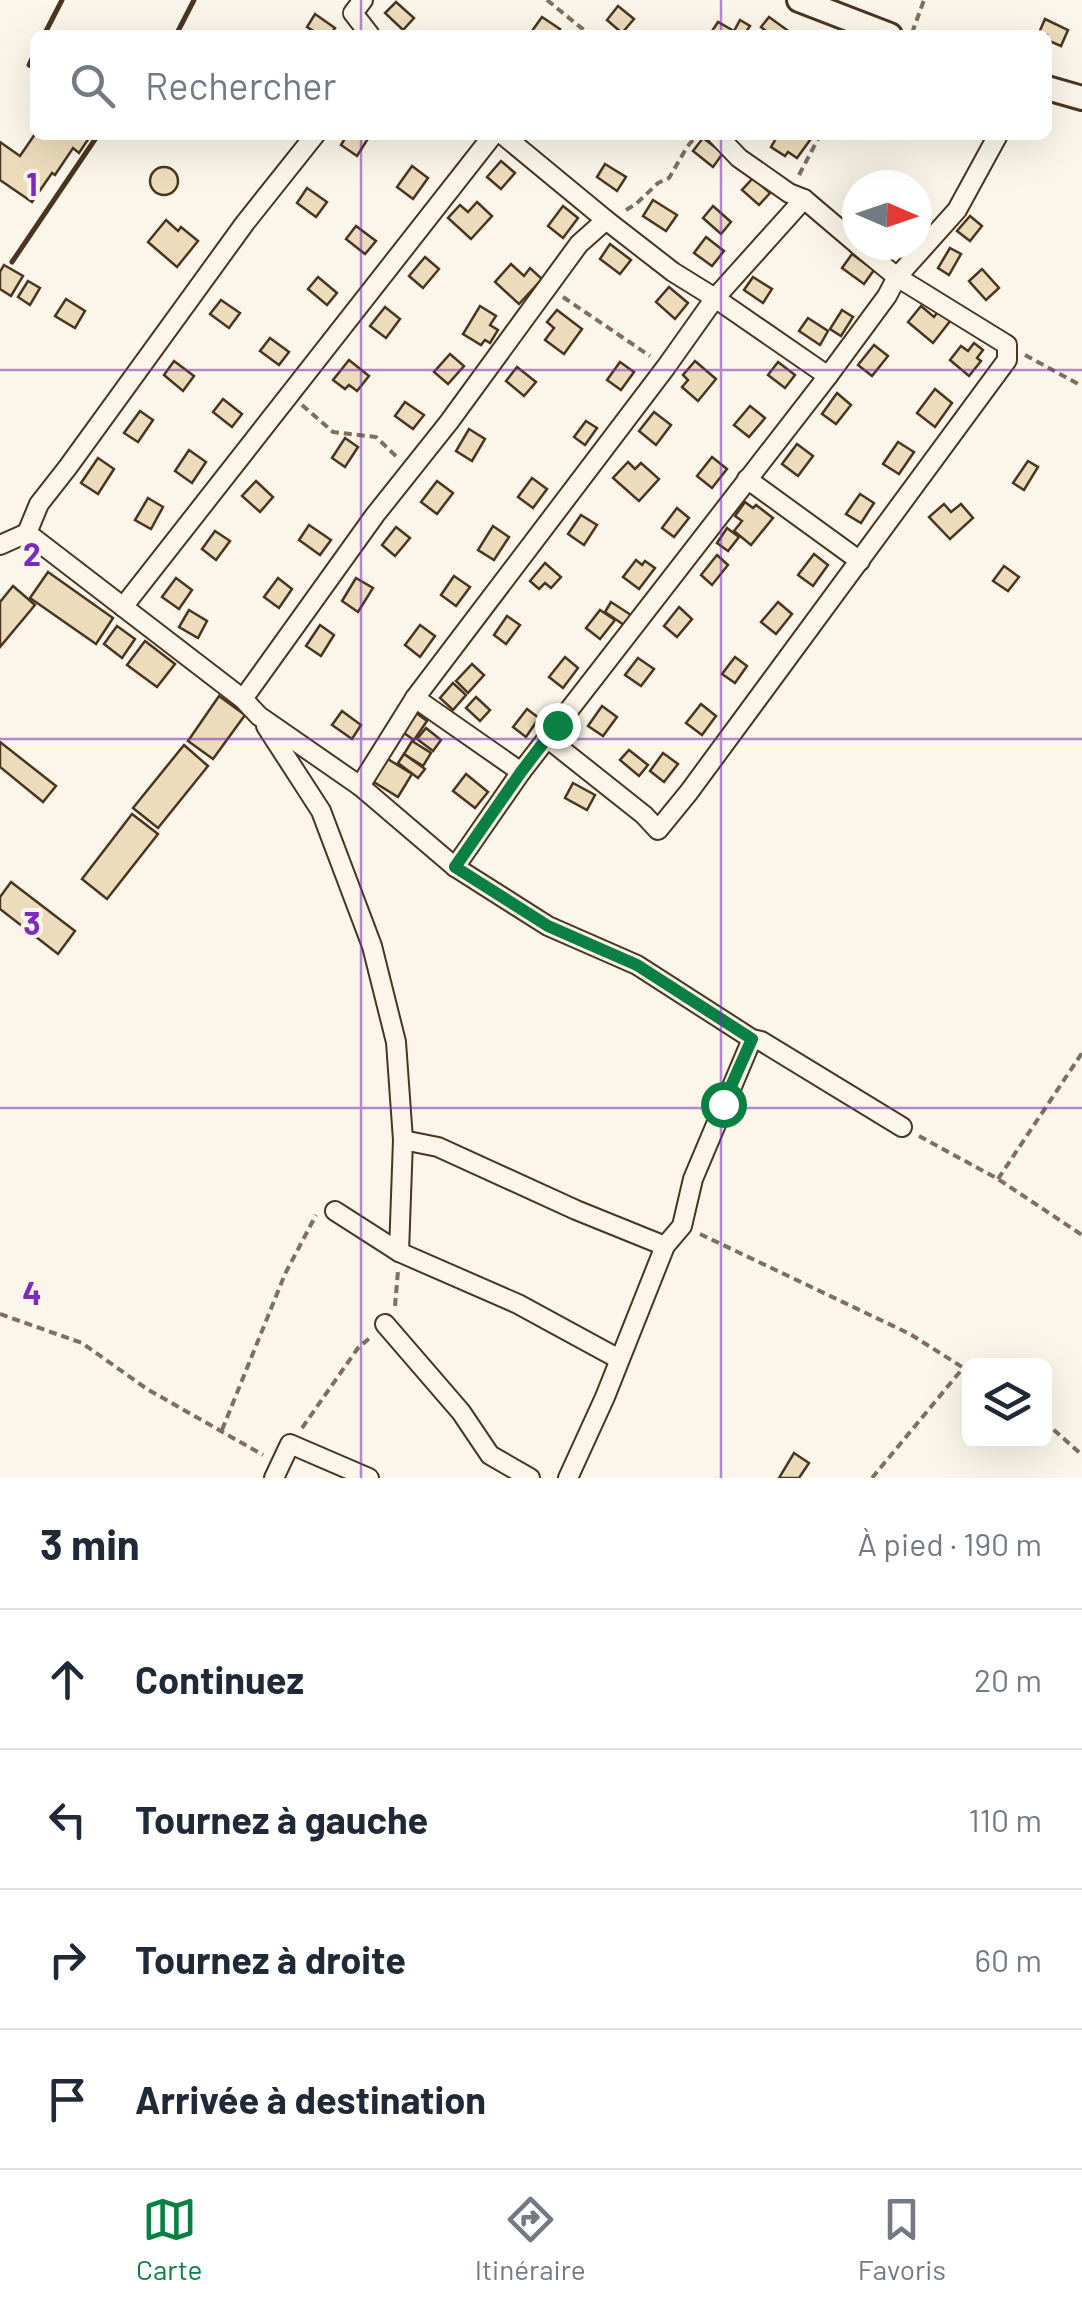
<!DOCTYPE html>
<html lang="fr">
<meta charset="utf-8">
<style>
:root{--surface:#fff;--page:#f2f2f3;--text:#1f2937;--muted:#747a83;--line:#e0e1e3;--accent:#0b8043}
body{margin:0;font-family:Barlow,sans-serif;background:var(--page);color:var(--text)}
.controls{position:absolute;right:30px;bottom:30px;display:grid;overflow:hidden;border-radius:15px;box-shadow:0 10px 40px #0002}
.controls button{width:90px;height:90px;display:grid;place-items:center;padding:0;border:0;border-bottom:2px solid var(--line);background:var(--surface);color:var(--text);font:50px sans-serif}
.compass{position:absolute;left:842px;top:170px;width:90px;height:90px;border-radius:50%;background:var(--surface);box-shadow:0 10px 40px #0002;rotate:92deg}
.stop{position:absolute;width:30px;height:30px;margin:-22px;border:8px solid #0b8043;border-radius:50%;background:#fff}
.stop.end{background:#0b8043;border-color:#fff;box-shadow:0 2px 10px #0008}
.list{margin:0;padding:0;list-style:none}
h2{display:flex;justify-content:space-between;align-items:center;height:130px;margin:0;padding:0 40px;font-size:42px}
h2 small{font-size:32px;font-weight:400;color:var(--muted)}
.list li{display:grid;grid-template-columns:65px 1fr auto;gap:30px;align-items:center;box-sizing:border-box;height:140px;padding:0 40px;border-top:2px solid var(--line)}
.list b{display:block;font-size:38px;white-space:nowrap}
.list em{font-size:32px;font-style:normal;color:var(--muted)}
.icon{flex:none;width:55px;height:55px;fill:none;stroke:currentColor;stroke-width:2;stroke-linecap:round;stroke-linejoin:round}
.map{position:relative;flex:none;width:1082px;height:1478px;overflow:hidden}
.search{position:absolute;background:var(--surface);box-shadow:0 10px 40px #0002;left:30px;right:30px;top:30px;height:110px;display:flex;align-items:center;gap:25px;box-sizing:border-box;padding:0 35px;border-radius:15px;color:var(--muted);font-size:38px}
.sheet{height:690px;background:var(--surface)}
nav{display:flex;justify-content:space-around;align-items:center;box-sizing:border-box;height:140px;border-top:2px solid var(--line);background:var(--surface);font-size:28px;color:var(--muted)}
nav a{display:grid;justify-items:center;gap:5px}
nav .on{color:var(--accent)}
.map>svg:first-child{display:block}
</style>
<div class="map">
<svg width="1082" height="1478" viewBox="0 0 1082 1478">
<rect width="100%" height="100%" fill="#fbf6e9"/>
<g fill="#ecdcbc" stroke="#4a3520" stroke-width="2.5">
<path d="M396 2 414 18 403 30 385 13Z"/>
<path d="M618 6 634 19 622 33 607 20Z"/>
<path d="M315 14 335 28 330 35H320L307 27Z"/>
<path d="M542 17 560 29 556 35H538L532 31Z"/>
<path d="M769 17 787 30 783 35H771L761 27Z"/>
<path d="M1045 19 1068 30 1061 46 1047 40V35H1038Z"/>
<path d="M740 20 750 26 744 35 710 34 718 22 734 31Z"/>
<path d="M35 134 91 135 79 153 73 148 55 175 52 173 32 202 0 180V142L20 156Z"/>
<path d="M347 135H365L369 137 357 156 341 145Z"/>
<path d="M778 135H802L810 140 797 158 788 152 785 156 771 147Z"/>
<path d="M703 138 723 153 713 167 693 151Z"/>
<path d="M501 161 515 173 501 189 487 177Z"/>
<path d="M605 164 626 177 617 191 597 177Z"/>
<path d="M412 166 428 178 413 199 397 187Z"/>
<circle cx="164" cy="181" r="14"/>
<path d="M753 178 770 193 759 205 742 190Z"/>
<path d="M307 188 327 202 316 217 297 203Z"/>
<path d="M653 200 677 215 666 231 643 216Z"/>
<path d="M477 202 492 216 471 239 448 218 460 205 468 212Z"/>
<path d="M563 206 578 218 563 238 548 226Z"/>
<path d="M713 206 731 222 721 234 703 218Z"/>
<path d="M970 216 982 226 970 241 957 231Z"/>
<path d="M166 220 178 231 181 227 198 241 177 267 148 242Z"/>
<path d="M356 226 376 241 365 254 346 239Z"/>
<path d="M706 237 724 251 712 266 694 253Z"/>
<path d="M610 244 631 260 620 274 600 259Z"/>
<path d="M950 248 961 254 949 275 938 268Z"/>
<path d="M852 254 874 270 864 284 842 268Z"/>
<path d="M425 257 439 269 423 288 409 276Z"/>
<path d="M511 264 524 276 530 268 542 279 519 304 495 282Z"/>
<path d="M4 265 23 276 11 296 0 289V272Z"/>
<path d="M982 269 999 288 986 300 969 281Z"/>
<path d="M318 277 337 293 327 305 308 289Z"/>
<path d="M753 277 772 289 763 303 744 290Z"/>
<path d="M28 281 40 288 30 305 18 297Z"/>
<path d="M669 287 688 303 675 319 656 302Z"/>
<path d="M66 299 85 311 75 328 55 316Z"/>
<path d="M221 300 240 313 229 328 210 314Z"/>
<path d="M480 306 496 316 490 325 498 330 490 343 485 340 481 345 463 334Z"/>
<path d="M921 306 934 317 939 310 951 320 933 343 908 322Z"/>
<path d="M385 307 400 319 386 338 370 326Z"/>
<path d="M557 310 582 329 564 354 545 340 554 328 547 322Z"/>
<path d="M842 310 853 317 841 336 830 329Z"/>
<path d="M808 318 828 331 820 345 799 331Z"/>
<path d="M270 338 289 352 279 365 260 351Z"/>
<path d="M974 343 983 350 977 358 981 361 969 376 950 360 961 346 968 351Z"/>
<path d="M874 345 888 356 872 376 858 365Z"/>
<path d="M450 354 464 366 448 384 434 372Z"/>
<path d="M349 360 369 376 357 391 349 385 345 389 333 380Z"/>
<path d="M174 361 194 376 183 391 164 375Z"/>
<path d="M695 361 716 379 698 401 682 387 688 380 683 375Z"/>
<path d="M620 362 634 372 621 390 607 380Z"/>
<path d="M778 362 795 375 785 388 768 375Z"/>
<path d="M517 367 536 382 524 396 506 381Z"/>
<path d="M935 389 952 403 935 427 917 413Z"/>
<path d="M837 393 851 405 836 424 822 414Z"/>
<path d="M223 399 242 414 232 427 213 412Z"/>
<path d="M405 402 424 415 413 429 395 416Z"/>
<path d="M750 406 765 418 749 437 734 425Z"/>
<path d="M140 411 153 420 138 442 124 433Z"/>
<path d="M654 412 671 425 656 445 639 431Z"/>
<path d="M586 421 597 428 585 445 574 437Z"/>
<path d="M469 429 485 439 472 461 456 451Z"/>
<path d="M345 438 358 447 345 467 332 458Z"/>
<path d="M898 442 914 452 899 474 883 464Z"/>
<path d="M797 444 813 456 798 476 782 464Z"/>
<path d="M189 450 206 462 192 483 175 471Z"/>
<path d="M712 457 727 469 712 488 697 476Z"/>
<path d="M98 458 114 469 98 494 81 483Z"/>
<path d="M1028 461 1038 467 1024 490 1013 483Z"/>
<path d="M628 462 635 469 641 463 659 479 639 501 613 478Z"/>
<path d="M532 478 547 489 533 508 518 497Z"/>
<path d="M256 481 273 497 260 512 242 496Z"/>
<path d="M437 481 453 493 437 514 421 502Z"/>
<path d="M860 494 874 503 861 523 846 514Z"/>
<path d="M148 498 163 507 151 529 135 520Z"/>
<path d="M745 502 753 508 756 505 773 518 751 545 734 531 742 521 735 516Z"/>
<path d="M944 504 951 512 961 504 973 518 950 539 929 517Z"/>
<path d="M677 508 689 518 674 537 662 528Z"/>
<path d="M581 515 597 525 584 545 568 534Z"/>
<path d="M309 525 331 540 320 555 299 540Z"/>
<path d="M493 526 509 537 494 560 478 550Z"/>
<path d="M396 527 410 538 395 556 382 545Z"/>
<path d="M727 528 739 537 728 551 717 543Z"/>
<path d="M215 531 230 541 216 560 202 549Z"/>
<path d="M814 554 828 565 813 586 798 575Z"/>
<path d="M717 555 728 565 712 585 701 575Z"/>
<path d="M636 560 642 565 645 561 655 568 639 589 623 577Z"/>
<path d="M545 563 561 577 551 588 545 583 539 589 530 581Z"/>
<path d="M1004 566 1019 577 1008 591 993 581Z"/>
<path d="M48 572 113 618 96 644 30 598Z"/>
<path d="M454 576 470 587 456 606 441 595Z"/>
<path d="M176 578 192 590 179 609 162 597Z"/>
<path d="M278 578 292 589 279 608 264 597Z"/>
<path d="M356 578 373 588 358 612 342 601Z"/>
<path d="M13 586 35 605 0 647V602Z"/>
<path d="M611 602 631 615 624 625 605 612Z"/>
<path d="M778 602 792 614 776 634 761 622Z"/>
<path d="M679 607 692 619 677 637 664 626Z"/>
<path d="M189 610 207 621 198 638 179 627Z"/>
<path d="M600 610 615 620 600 639 586 628Z"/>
<path d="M507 616 520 625 506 644 494 635Z"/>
<path d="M320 625 334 635 321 656 306 646Z"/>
<path d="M420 625 435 636 420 657 405 645Z"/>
<path d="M117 626 135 639 122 658 104 644Z"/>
<path d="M145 641 175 664 157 687 127 665Z"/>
<path d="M565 657 578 668 563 688 549 677Z"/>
<path d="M735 657 747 666 735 683 722 674Z"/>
<path d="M638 658 654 669 641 686 625 675Z"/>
<path d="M472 664 484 675 468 693 456 681Z"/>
<path d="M453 683 466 695 453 710 440 698Z"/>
<path d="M219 696 245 715 213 759 188 741Z"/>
<path d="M476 697 490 710 480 721 466 708Z"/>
<path d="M701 704 716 716 702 735 686 723Z"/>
<path d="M602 706 617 717 603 736 588 726Z"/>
<path d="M527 709 539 718 526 737 513 727Z"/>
<path d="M342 711 361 725 352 739 332 725Z"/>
<path d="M415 712 427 721 414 740 401 731Z"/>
<path d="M426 728 441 740 433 751 417 739Z"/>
<path d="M412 741 431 753 423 766 404 754Z"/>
<path d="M0 742 56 786 43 802 0 767Z"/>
<path d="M184 745 208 766 158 828 133 808Z"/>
<path d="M629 750 648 765 639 776 620 760Z"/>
<path d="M663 753 678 764 664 782 650 771Z"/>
<path d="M404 754 425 769 418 778 398 763Z"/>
<path d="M383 756 412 774 398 797 369 779Z"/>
<path d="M466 774 488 792 475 808 453 791Z"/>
<path d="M573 783 595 795 587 810 565 798Z"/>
<path d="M132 814 158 834 107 899 82 879Z"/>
<path d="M11 882 75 931 58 954 0 909V897Z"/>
<path d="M794 1453 809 1463 799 1478H779Z"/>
</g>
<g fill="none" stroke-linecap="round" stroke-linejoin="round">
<g stroke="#4a3520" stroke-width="22">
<g id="minor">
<path d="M363 0 353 13 370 35"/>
<path d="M315 135 245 223 68 467 39 504 27 533 243 699 259 716 360 786 455 867 548 926 637 965 752 1039 761 1041 902 1127"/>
<path d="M503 135 606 220 673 272 715 298 828 376"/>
<path d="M717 135 739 158 789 193 804 199 857 244"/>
<path d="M747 479 860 561"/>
<path d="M0 545 27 533"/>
<path d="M123 607 493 135"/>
<path d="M415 698 521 772"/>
<path d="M243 699 375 515 449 422 579 244 606 220"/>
<path d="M266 726 321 811 372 946 396 1042 403 1140 399 1252"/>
<path d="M547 738 644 815 658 830 689 792 1007 360V345L1004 343 897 277 858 245"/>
<path d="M360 786 415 698 666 367 715 298 804 199"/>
<path d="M455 867 521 772 828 376 887 296 897 277 957 210 998 135"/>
<path d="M403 1140 438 1147 576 1210 665 1246"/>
<path d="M335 1211 399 1252 518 1304 619 1359"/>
<path d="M385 1324 461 1412 490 1455 530 1478"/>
<path d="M274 1478 290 1444 369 1478"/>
<path d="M568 1478 605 1397 665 1246 682 1226 693 1179 752 1039"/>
</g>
</g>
<g stroke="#4a3520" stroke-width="28">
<g id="tertiary">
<path d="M799 0 890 35"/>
<path d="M1047 88 1082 98"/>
</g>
</g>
<g stroke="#7f6f5c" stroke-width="4" stroke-dasharray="8 5" stroke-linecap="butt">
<path d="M547 0 590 35"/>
<path d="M912 33 924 0"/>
<path d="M799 175 820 135"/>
<path d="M626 210 636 204 658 183 669 178 687 147 697 135"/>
<path d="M563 297 650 356"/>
<path d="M1025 355 1082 386"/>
<path d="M302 405 333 432 376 437 399 459"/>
<path d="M919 1136 998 1179 1082 1235"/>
<path d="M998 1179 1082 1053"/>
<path d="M700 1234 910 1334 970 1372"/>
<path d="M395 1306 398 1271"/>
<path d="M0 1314 82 1343 147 1389 263 1455"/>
<path d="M1044 1421 1082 1455"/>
<path d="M302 1428 358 1348 372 1336"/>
<path d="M222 1430 285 1274 316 1215"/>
<path d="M872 1478 963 1368"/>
</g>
<use href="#minor" stroke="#fbf6e9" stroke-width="18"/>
<use href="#tertiary" stroke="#fbf6e9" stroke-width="22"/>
<g stroke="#4a3520" stroke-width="5">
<path d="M44 35 62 0"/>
<path d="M176 35 194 0"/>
<path d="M35 52 29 65 35 68"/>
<path d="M12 262 98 135"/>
</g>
</g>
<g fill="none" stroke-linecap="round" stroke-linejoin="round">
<path stroke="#0b8043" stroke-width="12" d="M557 725 521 772 455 867 548 926 637 965 752 1039 723 1104"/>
</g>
<path fill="none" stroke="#7b2cbf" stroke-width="2.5" stroke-opacity="0.55" d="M361 0V35M721 0V35M361 135V1478M721 135V1478M0 370H1082M0 739H1082M0 1108H1082"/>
<g font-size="32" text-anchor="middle" font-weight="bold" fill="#7b2cbf" stroke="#fbf6e9" stroke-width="8" stroke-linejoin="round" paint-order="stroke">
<text x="32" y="196">1</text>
<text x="32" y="566">2</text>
<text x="32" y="935">3</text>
<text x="32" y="1305">4</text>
</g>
</svg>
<div class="controls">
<button><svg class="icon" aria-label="layers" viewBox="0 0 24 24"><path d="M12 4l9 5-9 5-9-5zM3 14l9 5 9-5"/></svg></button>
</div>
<svg class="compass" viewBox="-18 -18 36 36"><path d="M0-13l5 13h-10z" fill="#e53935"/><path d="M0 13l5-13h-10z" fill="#747a83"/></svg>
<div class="stop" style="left:723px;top:1104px"></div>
<div class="stop end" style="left:557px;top:725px"></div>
<div class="search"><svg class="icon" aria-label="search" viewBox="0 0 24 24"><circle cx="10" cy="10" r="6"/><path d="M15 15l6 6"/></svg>Rechercher</div>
</div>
<section class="sheet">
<h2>3 min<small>À pied · 190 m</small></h2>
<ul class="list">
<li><svg class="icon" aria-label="ahead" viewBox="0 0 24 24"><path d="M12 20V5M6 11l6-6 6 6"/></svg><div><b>Continuez</b></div><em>20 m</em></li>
<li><svg class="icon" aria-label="left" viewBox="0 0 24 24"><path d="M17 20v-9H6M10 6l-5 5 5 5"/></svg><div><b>Tournez à gauche</b></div><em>110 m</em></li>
<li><svg class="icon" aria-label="right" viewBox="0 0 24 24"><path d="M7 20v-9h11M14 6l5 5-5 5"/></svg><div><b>Tournez à droite</b></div><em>60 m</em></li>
<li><svg class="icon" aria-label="arrive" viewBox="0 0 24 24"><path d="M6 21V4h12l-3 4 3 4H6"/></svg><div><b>Arrivée à destination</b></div></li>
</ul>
</section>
<nav>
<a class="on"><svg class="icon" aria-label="map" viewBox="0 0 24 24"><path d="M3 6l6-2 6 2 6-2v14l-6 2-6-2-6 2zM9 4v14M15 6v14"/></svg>Carte</a>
<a><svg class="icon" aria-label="directions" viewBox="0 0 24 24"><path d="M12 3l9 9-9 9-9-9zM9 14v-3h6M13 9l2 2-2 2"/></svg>Itinéraire</a>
<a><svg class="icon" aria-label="saved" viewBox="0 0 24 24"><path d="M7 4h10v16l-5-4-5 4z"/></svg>Favoris</a>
</nav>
